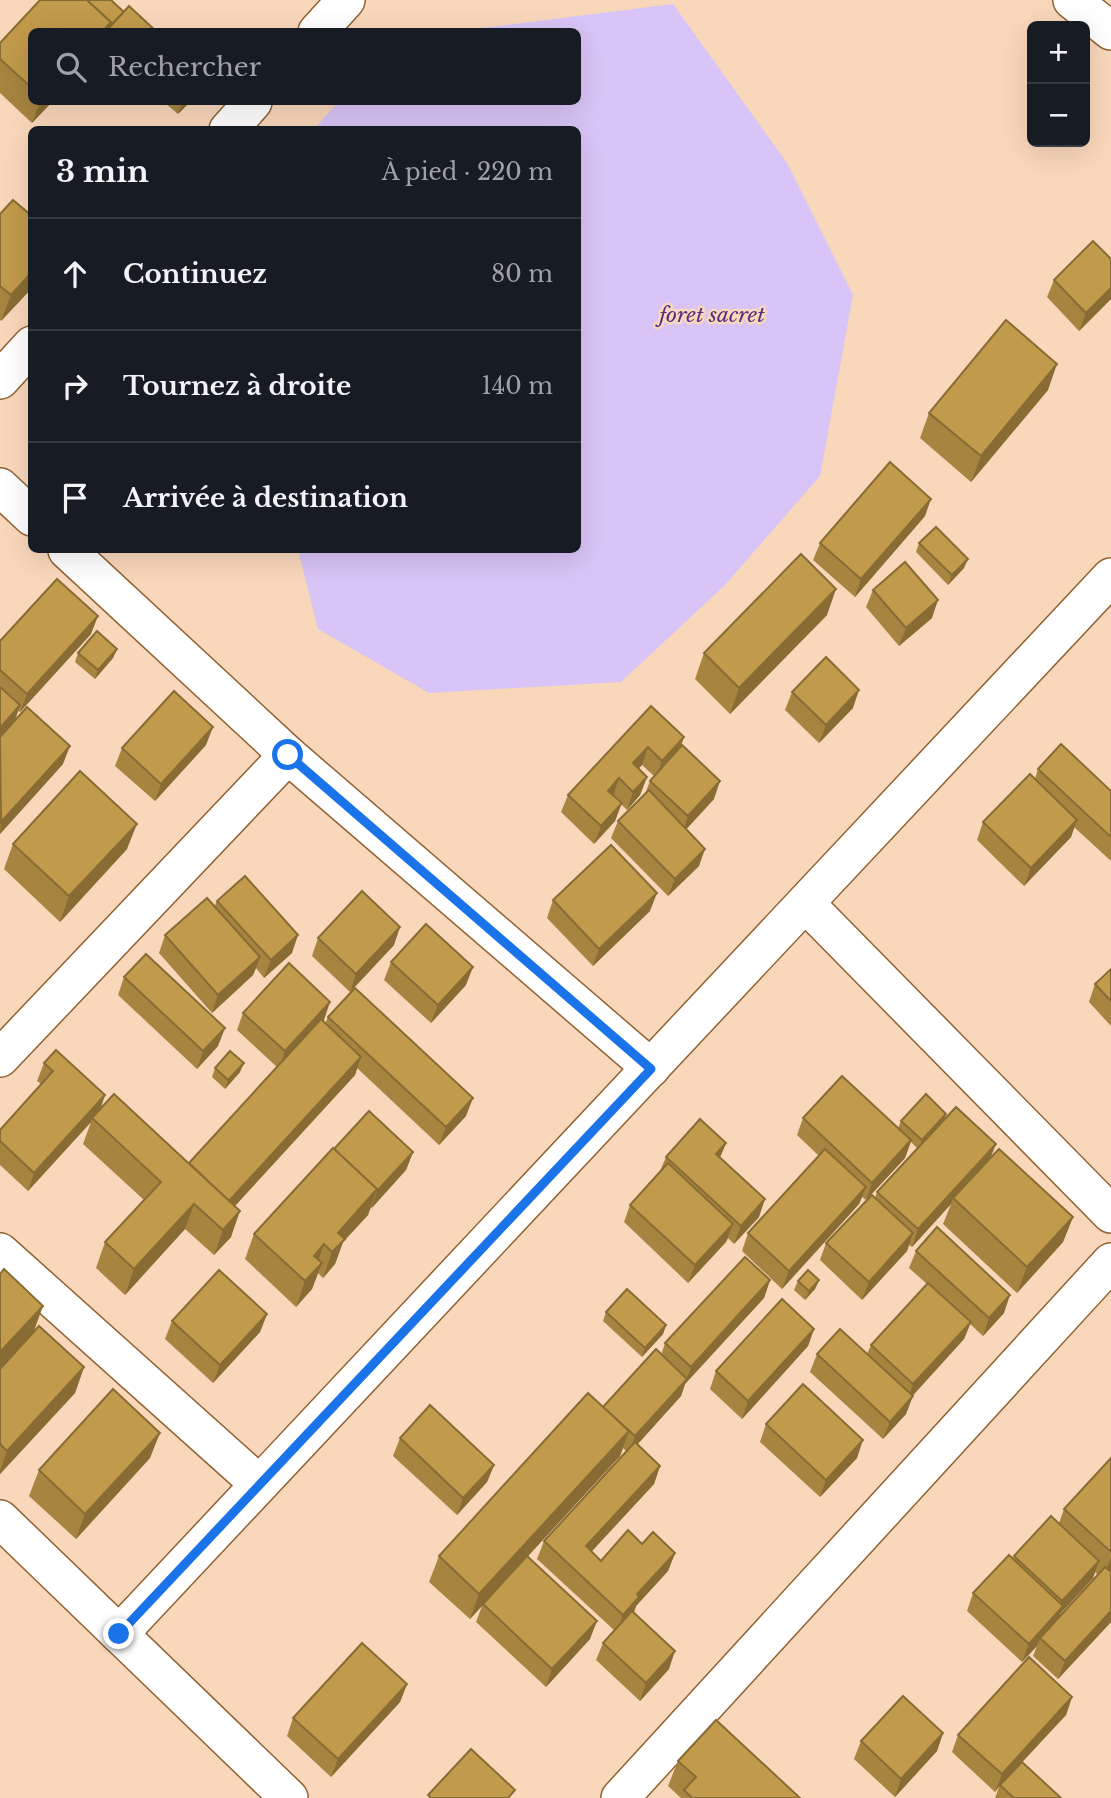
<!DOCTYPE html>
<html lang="fr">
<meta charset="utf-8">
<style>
:root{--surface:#171b24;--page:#242831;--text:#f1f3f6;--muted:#9ea1a6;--line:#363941}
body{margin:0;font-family:"Libre Baskerville",serif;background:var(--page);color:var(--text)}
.controls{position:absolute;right:21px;top:21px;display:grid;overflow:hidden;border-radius:10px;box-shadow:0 7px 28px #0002}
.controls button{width:63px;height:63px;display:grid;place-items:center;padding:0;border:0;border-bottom:2px solid var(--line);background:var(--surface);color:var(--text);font:35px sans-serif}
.stop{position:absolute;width:21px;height:21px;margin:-16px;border:5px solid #1a73e8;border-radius:50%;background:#fff}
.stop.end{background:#1a73e8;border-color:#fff;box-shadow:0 2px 7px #0008}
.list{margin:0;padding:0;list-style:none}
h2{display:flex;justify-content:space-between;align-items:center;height:91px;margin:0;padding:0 28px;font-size:30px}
h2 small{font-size:23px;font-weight:400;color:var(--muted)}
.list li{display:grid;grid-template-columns:46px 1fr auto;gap:21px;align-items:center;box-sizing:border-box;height:112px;padding:0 28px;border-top:2px solid var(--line)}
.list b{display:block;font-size:26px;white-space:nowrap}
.list em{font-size:23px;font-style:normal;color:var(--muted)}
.icon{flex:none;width:38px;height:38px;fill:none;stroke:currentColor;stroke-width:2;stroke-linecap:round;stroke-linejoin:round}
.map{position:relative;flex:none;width:1111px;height:1798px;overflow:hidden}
.search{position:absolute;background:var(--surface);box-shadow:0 7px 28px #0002;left:28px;top:28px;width:553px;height:77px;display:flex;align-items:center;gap:18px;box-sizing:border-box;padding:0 24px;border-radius:10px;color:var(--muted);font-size:26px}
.panel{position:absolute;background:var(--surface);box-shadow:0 7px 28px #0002;left:28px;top:126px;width:553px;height:427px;border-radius:10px}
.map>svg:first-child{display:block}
</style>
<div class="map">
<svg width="1111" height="1798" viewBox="0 0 1111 1798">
<rect width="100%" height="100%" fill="#f9d7bb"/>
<path fill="#d8c4f6" d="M673 4 787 163 853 295 820 476 724 586 621 682 429 693 318 629 298 550H578V130L314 129 338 102H578V32L472 31 481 28Z"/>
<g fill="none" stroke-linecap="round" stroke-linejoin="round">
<g stroke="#926233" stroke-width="40">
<g id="minor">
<path d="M1072 0 1111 31"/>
<path d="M317 32 346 0"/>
<path d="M228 130 253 102"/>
<path d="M0 380 32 345"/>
<path d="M0 487 32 517"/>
<path d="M67 550 288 755 651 1068"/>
<path d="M806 904 1111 1214"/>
<path d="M0 1058 288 755"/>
<path d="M0 1252 259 1484"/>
<path d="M0 1519 289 1798"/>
<path d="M119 1634 1111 577"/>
<path d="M620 1798 1111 1262"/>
</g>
</g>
<use href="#minor" stroke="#fff" stroke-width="37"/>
</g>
<g fill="#a78440" fill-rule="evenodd">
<path d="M40 0H111L124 12 129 6 157 32H32V102H52L32 123 0 93V43Z"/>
<path d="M164 102H190L178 114Z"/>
<path d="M0 214 32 288 1 321 0 320Z"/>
<path d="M1111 259V299L1079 331 1047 297 1054 280Z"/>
<path d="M1048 390 971 482 920 438 929 413Z"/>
<path d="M925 516 855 597 813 560 820 543Z"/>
<path d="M919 543 964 568 948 585 916 552Z"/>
<path d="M873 590 932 618 899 646 866 607Z"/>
<path d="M827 615 730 714 695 679 704 653Z"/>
<path d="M91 634 20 712 18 711 15 721 63 764 0 834V641Z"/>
<path d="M117 649 113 658 95 679 75 662 78 653Z"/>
<path d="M792 692 853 708 819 743 785 710Z"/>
<path d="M651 706 681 746 714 799 686 829 699 866 668 896 611 838 618 821 645 794 650 781 654 776 642 765 638 769 647 777 640 795 627 810 621 804 615 821 594 844 561 812 568 795Z"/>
<path d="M206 745 155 801 115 766 122 748Z"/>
<path d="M1038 769 1111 791V861L1074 827 1071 837 1024 886 977 840 983 822 1035 779Z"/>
<path d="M13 844 127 849 60 922 4 869Z"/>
<path d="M553 900 650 911 593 966 547 918Z"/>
<path d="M217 901 292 953 264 978 256 968 253 975 212 1013 159 953 165 935 214 907Z"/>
<path d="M318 938 394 945 350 992 312 956Z"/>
<path d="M391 962 466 985 431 1023 384 980Z"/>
<path d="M1111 969V1026L1089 1002 1095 984Z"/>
<path d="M124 977 218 1046 197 1069 118 995Z"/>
<path d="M243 1013 324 1020 323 1021 325 1024 328 1017 466 1116 439 1145 357 1068 355 1075 235 1206 231 1237 214 1255 185 1229 125 1295 96 1268 105 1242 144 1200 83 1144 91 1122 28 1191 0 1165V1130L41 1084 37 1081 44 1063 105 1095 100 1109 189 1163 277 1067 237 1030Z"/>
<path d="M215 1068 240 1072 225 1089 212 1077Z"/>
<path d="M946 1114 944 1119 991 1157 1073 1217 1063 1242 1017 1293 943 1224 951 1204 912 1247 909 1245 907 1251 862 1300 820 1260 826 1243 875 1198 877 1192 917 1148 911 1142 905 1158 866 1200 862 1197 859 1204 782 1289 742 1251 748 1233 819 1156 797 1135 803 1118 898 1128 901 1121Z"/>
<path d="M726 1143 720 1157 759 1217 734 1244 728 1238 726 1242 688 1283 624 1222 630 1205 660 1171 666 1157Z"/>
<path d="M413 1152 406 1170 370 1209 368 1215 343 1242 335 1264 323 1278 318 1273 312 1289 296 1307 245 1259 254 1234Z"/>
<path d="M916 1251 1004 1313 983 1336 970 1324 964 1339 912 1396 906 1414 883 1439 810 1372 817 1354H867L871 1345 927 1284 909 1268Z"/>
<path d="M770 1280 764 1298 685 1384 681 1396 637 1444 660 1466 654 1484 591 1552 601 1561 642 1544 675 1553 668 1571 636 1606 634 1613 669 1669 640 1701 596 1660 603 1643 614 1630 537 1559 544 1541 626 1451 623 1448 620 1456 528 1556 590 1639 546 1687 476 1622 482 1606 470 1619 429 1582 439 1556 661 1355 665 1343Z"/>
<path d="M819 1280 815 1289 805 1300 794 1290 798 1281Z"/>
<path d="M606 1312 666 1325 663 1334 642 1357 603 1321Z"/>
<path d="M267 1314 260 1332 213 1383 165 1339 172 1321Z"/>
<path d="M814 1329 808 1346 742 1419 710 1389 716 1371Z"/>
<path d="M84 1367 75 1393 0 1474V1369Z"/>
<path d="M766 1424 857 1458 820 1497 760 1442Z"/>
<path d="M400 1438 494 1465 487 1482 457 1515 393 1456Z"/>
<path d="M150 1458 76 1539 29 1496 39 1470Z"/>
<path d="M1111 1458V1570L1110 1571 1111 1572V1622L1058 1679 1033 1656 1037 1646 1022 1662 967 1611 973 1593 1013 1560 1014 1556 1059 1523 1064 1509ZM1095 1572 1098 1575 1059 1617 1060 1614 1093 1578Z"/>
<path d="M407 1684 400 1702 331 1777 287 1736 293 1718Z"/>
<path d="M1072 1697 1066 1715 1022 1762 1061 1798H995L999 1787 995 1792 952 1752 958 1735Z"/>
<path d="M943 1733 937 1751 895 1797 854 1759 861 1741Z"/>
<path d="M678 1761 800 1798H681L668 1786Z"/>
</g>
<g fill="#886c34">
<path d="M111 22 107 32H102Z"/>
<path d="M40 102H52L32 123Z"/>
<path d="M183 102H190L178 114Z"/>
<path d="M32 272V288L1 321 11 295Z"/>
<path d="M1111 288V299L1079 331 1086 313Z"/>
<path d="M1057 364 1048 390 971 482 981 456Z"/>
<path d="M931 499 925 516 855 597 861 579Z"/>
<path d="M968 559 964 568 948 585 952 575Z"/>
<path d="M836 589 827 615 730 714 739 688Z"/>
<path d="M938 600 932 618 899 646 906 628Z"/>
<path d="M98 616 91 634 20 712 27 694Z"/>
<path d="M117 649 113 658 95 679 98 670Z"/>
<path d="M859 690 853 708 819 743 826 725Z"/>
<path d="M20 705 14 723 0 739V728Z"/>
<path d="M213 727 206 745 155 801 161 784Z"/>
<path d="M684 737 678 755 656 778 662 761Z"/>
<path d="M70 746 63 764 0 834 1 822Z"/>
<path d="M648 747 642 765 626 781 633 763Z"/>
<path d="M647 777 640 795 627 810 633 792Z"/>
<path d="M619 778 613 796 608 791Z"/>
<path d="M720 781 714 799 682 834 688 816Z"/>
<path d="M622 803 615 821 594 844 601 826Z"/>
<path d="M1077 820 1071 837 1024 886 1031 868Z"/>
<path d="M137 824 127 849 60 922 69 896Z"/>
<path d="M705 849 699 866 668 896 675 879Z"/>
<path d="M657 893 650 911 593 966 599 949Z"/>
<path d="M400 927 394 945 350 992 356 974Z"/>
<path d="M298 935 292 953 264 978 271 960Z"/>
<path d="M260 957 253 975 212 1013 218 995Z"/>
<path d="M473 967 466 985 431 1023 438 1005Z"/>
<path d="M330 1002 324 1020 279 1069 285 1051Z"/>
<path d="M225 1028 218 1046 197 1069 203 1051Z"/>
<path d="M361 1057 355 1075 222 1220 228 1202Z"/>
<path d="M244 1063 240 1072 225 1089 228 1080Z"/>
<path d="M105 1095 99 1113 92 1118 91 1122 28 1191 34 1173Z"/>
<path d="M473 1098 466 1116 439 1145 446 1127Z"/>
<path d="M946 1114 943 1123 919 1149 922 1140Z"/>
<path d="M911 1140 905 1158 866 1200 872 1183Z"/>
<path d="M726 1143 719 1160 716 1154Z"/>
<path d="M996 1144 989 1162 953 1198 951 1204 912 1247 918 1229Z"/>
<path d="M413 1152 406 1170 371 1209 377 1191Z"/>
<path d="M866 1187 859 1204 782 1289 789 1271Z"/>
<path d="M377 1189 368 1215 343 1242 335 1264 323 1278 332 1252 338 1233Z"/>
<path d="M765 1199 759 1217 734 1244 741 1226Z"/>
<path d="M194 1204 185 1229 125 1295 134 1269Z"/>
<path d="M240 1211 231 1237 214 1255 223 1230Z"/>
<path d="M1073 1217 1063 1242 1017 1293 1027 1267Z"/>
<path d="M733 1224 726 1242 688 1283 695 1265Z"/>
<path d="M913 1233 907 1251 862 1300 869 1282Z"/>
<path d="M324 1244 315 1270 314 1256Z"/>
<path d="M322 1263 312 1289 296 1307 305 1281Z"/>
<path d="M770 1280 764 1298 685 1384 681 1396 629 1454 635 1436 686 1380 691 1367Z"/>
<path d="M819 1280 815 1289 805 1300 809 1291Z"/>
<path d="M1010 1295 1004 1313 983 1336 989 1318Z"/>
<path d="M43 1306 34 1331 0 1368V1352Z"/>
<path d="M267 1314 260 1332 213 1383 220 1365Z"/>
<path d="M971 1322 964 1339 907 1402 913 1384Z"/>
<path d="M666 1325 663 1334 642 1357 645 1348Z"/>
<path d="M814 1329 808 1346 742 1419 748 1401Z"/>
<path d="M84 1367 75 1393 0 1474V1471L7 1451Z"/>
<path d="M913 1396 906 1414 883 1439 890 1422Z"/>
<path d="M629 1431 620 1456 470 1619 479 1594Z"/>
<path d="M160 1433 150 1458 76 1539 85 1514Z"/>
<path d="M863 1440 857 1458 820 1497 826 1480Z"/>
<path d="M494 1465 487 1482 457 1515 463 1498Z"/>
<path d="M660 1466 654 1484 580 1564 586 1546Z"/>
<path d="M675 1553 668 1571 636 1606 633 1614 617 1632 623 1615 637 1594Z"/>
<path d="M1111 1557V1570L1103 1579Z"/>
<path d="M1099 1561 1093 1578 1060 1614 1057 1624 1040 1638 1037 1646 1022 1662 1029 1644 1058 1611 1062 1601Z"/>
<path d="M1111 1611V1622L1058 1679 1065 1661Z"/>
<path d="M597 1621 590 1639 546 1687 552 1669Z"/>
<path d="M675 1651 669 1669 640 1701 646 1683Z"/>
<path d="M407 1684 400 1702 331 1777 338 1759Z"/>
<path d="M1072 1697 1066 1715 1001 1785H1000L995 1792 1002 1774Z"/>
<path d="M943 1733 937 1751 895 1797 901 1779Z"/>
</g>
<g fill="#c29a4b" stroke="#886c34" stroke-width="2">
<path d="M40 0H87L111 22 102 32H32V88L0 59V43Z"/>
<path d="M87 0H111L124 12 109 27 111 22Z"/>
<path d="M129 6 157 32H113L109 28Z"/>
<path d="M13 200 32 216V272L11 295 0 286V214Z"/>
<path d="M1093 241 1111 259V288L1086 313 1054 280Z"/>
<path d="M1006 320 1057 364 981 456 929 413Z"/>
<path d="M890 462 931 499 861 579 820 543Z"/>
<path d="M936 527 968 559 952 575 919 543Z"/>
<path d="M801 554 836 589 739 688 704 653Z"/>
<path d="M905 562 938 600 906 628 873 590Z"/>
<path d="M57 579 98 616 27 694 0 670V641Z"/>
<path d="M97 631 117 649 98 670 78 653Z"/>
<path d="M826 657 859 690 826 725 792 692Z"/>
<path d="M0 687 20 705 0 728Z"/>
<path d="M174 691 213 727 161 784 122 748Z"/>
<path d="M651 706 684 737 662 761 648 747 633 763 647 777 633 792 619 778 608 791 622 803 601 826 568 795Z"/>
<path d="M27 707 70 746 1 822 0 737Z"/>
<path d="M1061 744 1111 791V837L1038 769Z"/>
<path d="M682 745 720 781 688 816 650 781Z"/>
<path d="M80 771 137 824 69 896 13 844Z"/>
<path d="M1030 774 1077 820 1031 868 983 822Z"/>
<path d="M649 790 705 849 675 879 618 821Z"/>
<path d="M611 845 657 893 599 949 553 900Z"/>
<path d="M245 876 298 935 271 960 217 901Z"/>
<path d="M362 891 400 927 356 974 318 938Z"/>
<path d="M207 898 260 957 218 995 165 935Z"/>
<path d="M426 924 473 967 438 1005 391 962Z"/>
<path d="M146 954 225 1028 203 1051 124 977Z"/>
<path d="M289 963 330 1002 285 1051 243 1013Z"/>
<path d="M1111 969V1001L1095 984Z"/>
<path d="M355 988 473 1098 446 1127 328 1017Z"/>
<path d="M321 1019 361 1057 229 1201 189 1163Z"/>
<path d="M56 1050 105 1095 34 1173 0 1141V1130L53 1071 44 1063Z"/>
<path d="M230 1051 244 1063 228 1080 215 1068Z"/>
<path d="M842 1076 911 1140 872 1183 803 1118Z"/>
<path d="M114 1094 240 1211 223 1230 194 1204 134 1269 105 1242 161 1182 92 1118Z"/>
<path d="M926 1094 946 1114 922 1140 901 1121Z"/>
<path d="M956 1107 996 1144 918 1229 877 1192Z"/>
<path d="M369 1111 413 1152 377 1191 376 1190 377 1189 334 1149Z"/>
<path d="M700 1119 726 1143 716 1154 765 1199 741 1226 666 1157Z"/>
<path d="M333 1148 377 1189 338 1233 345 1239 332 1252 324 1244 314 1256 322 1263 305 1281 254 1234Z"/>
<path d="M825 1149 866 1187 789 1271 748 1233Z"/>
<path d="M999 1149 1073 1217 1027 1267 953 1198Z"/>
<path d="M668 1163 733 1224 695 1265 630 1205Z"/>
<path d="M872 1195 913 1233 869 1282 826 1243Z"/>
<path d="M937 1227 1010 1295 989 1318 916 1251Z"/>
<path d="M745 1257 770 1280 691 1367 665 1343Z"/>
<path d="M4 1269 43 1306 0 1352V1274Z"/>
<path d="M219 1270 267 1314 220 1365 172 1321Z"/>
<path d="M808 1270 819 1280 809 1291 798 1281Z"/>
<path d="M928 1283 971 1322 913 1384 871 1345Z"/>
<path d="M627 1289 666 1325 645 1348 606 1312Z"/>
<path d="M782 1299 814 1329 748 1401 716 1371Z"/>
<path d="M39 1326 84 1367 7 1451 0 1444V1369Z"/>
<path d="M840 1329 913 1396 890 1422 817 1354Z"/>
<path d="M656 1349 687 1379 635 1436 603 1407Z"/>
<path d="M803 1384 863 1440 826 1480 766 1424Z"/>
<path d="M113 1389 160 1433 85 1514 39 1470Z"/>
<path d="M588 1393 629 1431 479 1594 439 1556Z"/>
<path d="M430 1405 494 1465 463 1498 400 1438Z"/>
<path d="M635 1442 660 1466 586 1546 601 1561 628 1530 642 1544 653 1532 675 1553 637 1594 639 1597 623 1615 544 1541Z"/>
<path d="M1111 1458V1552L1064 1509Z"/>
<path d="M1051 1516 1099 1561 1062 1601 1014 1556Z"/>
<path d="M1009 1555 1063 1606 1029 1644 973 1593Z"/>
<path d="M527 1556 597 1621 552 1669 483 1604Z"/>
<path d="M1105 1567 1111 1572V1611L1065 1661 1040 1638Z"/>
<path d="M632 1611 675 1651 646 1683 603 1643Z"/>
<path d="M362 1643 407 1684 338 1759 293 1718Z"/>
<path d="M1029 1657 1072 1697 1002 1774 958 1735Z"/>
<path d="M903 1696 943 1733 901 1779 861 1741Z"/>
<path d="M716 1720 800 1798H692L684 1790 696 1777 678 1761Z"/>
<path d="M471 1749 515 1790 508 1798H431L428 1795Z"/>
<path d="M1022 1762 1061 1798H1014L1000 1785Z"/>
</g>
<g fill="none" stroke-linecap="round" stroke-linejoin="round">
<path stroke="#1a73e8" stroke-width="9" d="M119 1634 651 1069 288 755"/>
</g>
<g text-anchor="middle" stroke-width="5" stroke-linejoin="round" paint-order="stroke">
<g font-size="21" font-style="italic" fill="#562d82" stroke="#f9d7bb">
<text x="712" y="322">foret sacret</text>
</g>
</g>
</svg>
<div class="controls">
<button>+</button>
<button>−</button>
</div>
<div class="stop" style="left:288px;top:755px"></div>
<div class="stop end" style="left:119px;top:1634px"></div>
<div class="search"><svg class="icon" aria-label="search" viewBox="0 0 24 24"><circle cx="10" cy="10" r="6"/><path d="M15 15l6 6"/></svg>Rechercher</div>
<section class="panel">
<h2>3 min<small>À pied · 220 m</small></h2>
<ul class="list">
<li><svg class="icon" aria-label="ahead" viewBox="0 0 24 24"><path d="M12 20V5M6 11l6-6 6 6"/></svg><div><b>Continuez</b></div><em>80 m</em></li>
<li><svg class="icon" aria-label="right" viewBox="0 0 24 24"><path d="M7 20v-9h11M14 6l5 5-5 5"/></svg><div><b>Tournez à droite</b></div><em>140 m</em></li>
<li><svg class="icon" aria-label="arrive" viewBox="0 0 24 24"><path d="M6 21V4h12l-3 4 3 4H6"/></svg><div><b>Arrivée à destination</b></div></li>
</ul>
</section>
</div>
